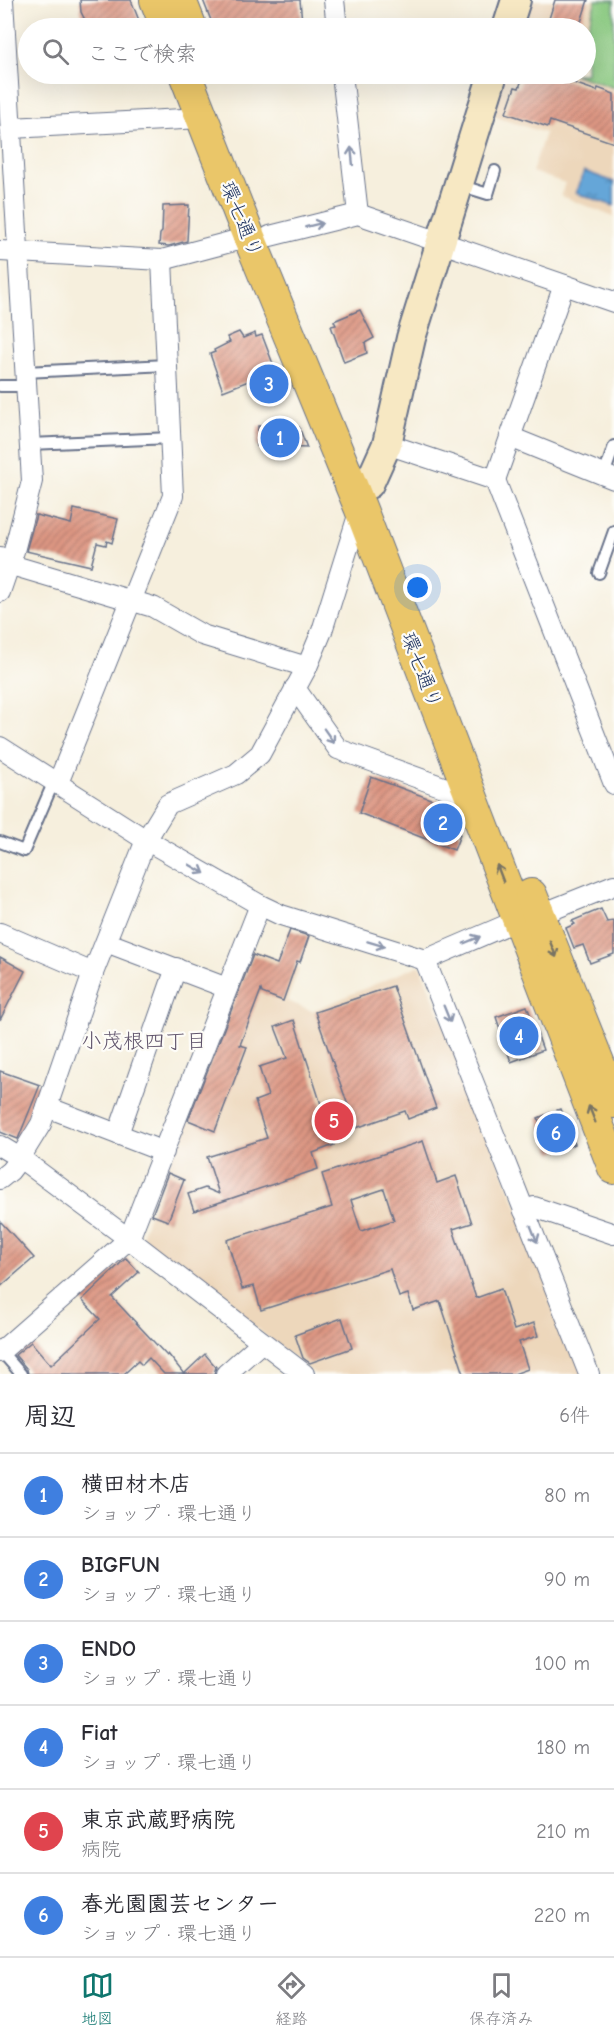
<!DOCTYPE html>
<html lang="ja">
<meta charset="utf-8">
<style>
:root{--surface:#fff;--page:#f2f2f3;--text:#2b2b33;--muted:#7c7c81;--line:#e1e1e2;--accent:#0f766e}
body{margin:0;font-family:"Comic Neue","Klee One",sans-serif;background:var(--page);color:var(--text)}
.you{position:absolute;left:418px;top:588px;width:21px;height:21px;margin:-15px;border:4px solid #fff;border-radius:50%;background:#1a73e8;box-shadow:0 0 0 9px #1a73e833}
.badge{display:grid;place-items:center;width:39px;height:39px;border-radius:50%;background:var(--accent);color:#fff;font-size:20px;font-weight:700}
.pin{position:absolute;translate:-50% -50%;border:3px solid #fff;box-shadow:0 2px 6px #0006}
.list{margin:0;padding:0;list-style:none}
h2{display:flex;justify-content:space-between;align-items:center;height:78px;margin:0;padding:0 24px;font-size:26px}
h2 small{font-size:20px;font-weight:400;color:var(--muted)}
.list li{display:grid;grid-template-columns:39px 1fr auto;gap:18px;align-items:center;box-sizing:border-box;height:84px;padding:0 24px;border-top:2px solid var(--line)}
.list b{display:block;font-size:22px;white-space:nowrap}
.list p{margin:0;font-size:20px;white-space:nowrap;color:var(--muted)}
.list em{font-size:20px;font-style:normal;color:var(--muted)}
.icon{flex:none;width:33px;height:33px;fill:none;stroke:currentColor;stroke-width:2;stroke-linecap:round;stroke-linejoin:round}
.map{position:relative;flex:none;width:614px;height:1374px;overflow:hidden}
.search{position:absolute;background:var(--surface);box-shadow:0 6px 24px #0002;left:18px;right:18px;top:18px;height:66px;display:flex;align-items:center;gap:15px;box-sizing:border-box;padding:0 21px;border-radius:33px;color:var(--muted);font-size:22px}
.sheet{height:582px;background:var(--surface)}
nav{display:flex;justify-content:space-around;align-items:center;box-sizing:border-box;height:84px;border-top:2px solid var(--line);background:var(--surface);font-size:16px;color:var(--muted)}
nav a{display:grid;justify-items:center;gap:3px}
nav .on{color:var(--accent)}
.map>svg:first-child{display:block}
</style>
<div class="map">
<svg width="614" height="1374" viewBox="0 0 614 1374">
<defs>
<pattern id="water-ripples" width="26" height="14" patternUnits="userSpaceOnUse" patternTransform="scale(1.5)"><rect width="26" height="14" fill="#65a6d8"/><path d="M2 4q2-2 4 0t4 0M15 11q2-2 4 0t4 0" fill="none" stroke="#5288b2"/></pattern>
<pattern id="building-hatch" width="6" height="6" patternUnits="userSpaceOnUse" patternTransform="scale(1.5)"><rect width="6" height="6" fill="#dd9682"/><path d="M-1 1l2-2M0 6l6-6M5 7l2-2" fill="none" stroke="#b27b6e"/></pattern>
</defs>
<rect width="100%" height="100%" fill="#fdfcf7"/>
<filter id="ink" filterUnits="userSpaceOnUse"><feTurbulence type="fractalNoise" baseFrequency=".0167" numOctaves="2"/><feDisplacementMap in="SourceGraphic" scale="12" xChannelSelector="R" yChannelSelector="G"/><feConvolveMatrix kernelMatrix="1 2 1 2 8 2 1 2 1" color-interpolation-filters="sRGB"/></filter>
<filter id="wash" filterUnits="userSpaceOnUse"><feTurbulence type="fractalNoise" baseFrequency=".008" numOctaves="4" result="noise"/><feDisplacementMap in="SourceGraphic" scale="24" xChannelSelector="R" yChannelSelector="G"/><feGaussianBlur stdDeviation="1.35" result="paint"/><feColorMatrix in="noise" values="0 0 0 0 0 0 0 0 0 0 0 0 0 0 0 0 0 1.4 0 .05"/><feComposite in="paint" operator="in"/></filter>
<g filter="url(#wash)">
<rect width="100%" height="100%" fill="#f6efdd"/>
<g fill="#edd7bb">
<path d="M525 0H614V217L561 196 565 183 532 172 545 133 487 114 500 74H586V28H516Z"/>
<path d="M252 950 299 968 287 1001 312 1011 420 965 584 1374H315L143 1240V1231Z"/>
</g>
<path fill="#87c77e" stroke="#517b6e" stroke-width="1.5" d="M596 0H614V88L573 74H586V33Z"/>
<path fill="url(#water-ripples)" stroke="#406a9b" stroke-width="1.5" d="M584 171 614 182V206L576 193Z"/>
<g id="blocks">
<g fill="url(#building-hatch)" fill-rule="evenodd">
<path d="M80 0H131L140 23 124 28H89L81 12Z"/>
<path d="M203 0H300L302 22 258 28H214Z"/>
<path d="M555 0H588L579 28H546Z"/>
<path d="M524 74H564L562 79 597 91 598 88 614 94V143L550 121 548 127 506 113 515 87 519 88Z"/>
<path d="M189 205 187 241 169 246 159 245 160 234 162 232 163 206Z"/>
<path d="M360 310 374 338 365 343 367 353 344 362 331 326 336 325 334 321Z"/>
<path d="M239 332 243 338 255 333 256 337 262 335 281 385 259 390 256 378 223 391 210 354 215 352 214 350 230 342 227 337Z"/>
<path d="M258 426 299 427 307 448 257 446Z"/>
<path d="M74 509 118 519 112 543 107 541 106 545 97 543 91 566 26 551 36 515 71 524Z"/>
<path d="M371 777 447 805 460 835 454 850 359 813Z"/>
<path d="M601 909 607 922 614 921V954L590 963 583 945 574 948 566 928 575 924 572 921Z"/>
<path d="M290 930 309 936 300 962 297 961 283 1001 262 993 261 990 240 1045 247 1047 215 1131 188 1120 253 955 277 964Z"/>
<path d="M0 957 25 971 0 1020Z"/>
<path d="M393 986 436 1108 408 1119 405 1111 356 1128 315 1012Z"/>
<path d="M527 1006 543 1050 511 1062 496 1017Z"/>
<path d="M294 1020 334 1145 313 1153 318 1169 194 1211 188 1194 205 1188 219 1194 207 1157 267 1138 255 1101 268 1096 259 1067 287 1058 275 1027Z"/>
<path d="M0 1071 40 1085 18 1139 0 1132Z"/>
<path d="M560 1109 575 1144 552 1153 538 1118Z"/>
<path d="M423 1141 437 1183 456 1176 472 1223 453 1229 476 1298 501 1289 514 1330 534 1323 538 1336 519 1342 528 1369 514 1374H464L440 1301 413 1310 408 1294 399 1297 390 1269 261 1310 254 1286 242 1289 227 1240 332 1207 322 1174ZM384 1189 394 1220 361 1231 351 1200Z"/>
<path d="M168 1173 184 1180 168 1221 152 1215Z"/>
<path d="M0 1221 34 1258 0 1287Z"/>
<path d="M126 1258 139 1272 112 1297 167 1356 168 1354 184 1374 205 1354 216 1367 214 1374H164L149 1358 142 1365 138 1361 124 1374H28L27 1369 15 1355 31 1342 51 1365 100 1319 82 1300Z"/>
<path d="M342 1318 352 1348 310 1363 303 1358 295 1335Z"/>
</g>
</g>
</g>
<g filter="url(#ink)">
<use href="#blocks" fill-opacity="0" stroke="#68728a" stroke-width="1.5"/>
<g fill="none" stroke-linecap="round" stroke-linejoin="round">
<g stroke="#68728a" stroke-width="14">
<g id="lane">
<path d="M459 185 488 194 495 171"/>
<path d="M25 372 167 365"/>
<path d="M0 386H26"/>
<path d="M30 444 171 438"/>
<path d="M604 475 614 446"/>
<path d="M599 573 614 531"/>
<path d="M0 842 24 851 54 781"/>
<path d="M1 1351 21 1374"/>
</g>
</g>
<g stroke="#68728a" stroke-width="22">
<g id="street">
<path d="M334 0 337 28"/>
<path d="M342 74 358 214"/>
<path d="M11 128 202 118"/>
<path d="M270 236 358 214 614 302"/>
<path d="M0 251 162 260 249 237"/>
<path d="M510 437 614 479"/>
<path d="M387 444 495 480 614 784"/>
<path d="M495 480 564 285"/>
<path d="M0 557 18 567 153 607 202 635 307 667"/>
<path d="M0 592 14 551 32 481 3 0"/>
<path d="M295 688 338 749 471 797"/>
<path d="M0 747 146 840 260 905 281 915 425 960 518 920"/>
<path d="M58 783 173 496 162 260"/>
<path d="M539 915 614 885"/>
<path d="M0 933 93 973"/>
<path d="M106 942 227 988"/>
<path d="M425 960 589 1374"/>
<path d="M47 1107 164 1152"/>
<path d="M118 1134 176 968"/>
<path d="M0 1146 20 1158 129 1239 304 1374"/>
<path d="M0 1179 10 1171 20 1158 41 1124 93 973 146 840 168 804 236 774 260 754 307 667 322 631 361 506"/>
<path d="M524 1211 534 1207 614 1234"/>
<path d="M0 1352 129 1239 260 905"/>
<path d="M226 1374 262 1342"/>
</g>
</g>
<g stroke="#68728a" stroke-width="32">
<g id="secondary">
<path d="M507 28 516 0"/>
<path d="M369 484 387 444 411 338 493 74"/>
</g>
</g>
<g stroke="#68728a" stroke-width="34">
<g id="primary">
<path d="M156 0 167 28"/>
<path d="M180 0 191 28"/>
<path d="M185 74 249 237 360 507 614 1168"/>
<path d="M531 895 614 1102"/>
</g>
</g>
<use href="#lane" stroke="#fff" stroke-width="10"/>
<use href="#street" stroke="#fff" stroke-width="20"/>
<use href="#secondary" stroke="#f7e8c3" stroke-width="28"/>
<use href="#primary" stroke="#eac669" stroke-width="32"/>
</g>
<defs><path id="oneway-shaft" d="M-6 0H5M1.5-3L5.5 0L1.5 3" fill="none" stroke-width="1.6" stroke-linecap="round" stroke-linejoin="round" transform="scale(1.5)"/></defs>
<g stroke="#8d97ae">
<use href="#oneway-shaft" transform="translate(352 156) rotate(-96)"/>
<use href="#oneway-shaft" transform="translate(314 225) rotate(-14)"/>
<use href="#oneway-shaft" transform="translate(329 736) rotate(55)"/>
<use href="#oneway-shaft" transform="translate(197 869) rotate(30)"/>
<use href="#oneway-shaft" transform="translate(472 940) rotate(-23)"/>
<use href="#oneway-shaft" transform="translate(376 944) rotate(17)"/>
<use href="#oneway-shaft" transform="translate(447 1014) rotate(68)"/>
<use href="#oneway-shaft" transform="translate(534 1234) rotate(68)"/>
</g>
<g stroke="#787363">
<use href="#oneway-shaft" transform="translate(500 873) rotate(-111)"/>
<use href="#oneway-shaft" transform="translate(553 949) rotate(68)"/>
<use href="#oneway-shaft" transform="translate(592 1114) rotate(-112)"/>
</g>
</g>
<g text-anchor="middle" stroke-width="4.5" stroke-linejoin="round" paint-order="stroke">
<g font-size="20" fill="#1b2f5e" stroke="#fdfcf7">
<text transform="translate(242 219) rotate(68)" y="7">環七通り</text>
<text transform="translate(422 670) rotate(69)" y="7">環七通り</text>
</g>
<g font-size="21" fill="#5f536b" stroke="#fdfcf7">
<text x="144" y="1048">小茂根四丁目</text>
</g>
</g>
</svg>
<div class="you"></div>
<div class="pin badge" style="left:280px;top:438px;background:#3f7fe0">1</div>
<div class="pin badge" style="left:443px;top:823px;background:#3f7fe0">2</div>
<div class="pin badge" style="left:269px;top:384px;background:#3f7fe0">3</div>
<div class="pin badge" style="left:519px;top:1036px;background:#3f7fe0">4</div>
<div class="pin badge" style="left:334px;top:1121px;background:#e0444e">5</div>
<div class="pin badge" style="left:556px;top:1133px;background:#3f7fe0">6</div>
<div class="search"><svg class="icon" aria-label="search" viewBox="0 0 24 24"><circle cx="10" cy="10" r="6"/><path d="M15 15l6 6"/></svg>ここで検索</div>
</div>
<section class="sheet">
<h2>周辺<small>6件</small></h2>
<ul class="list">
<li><span class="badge" style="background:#3f7fe0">1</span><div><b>横田材木店</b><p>ショップ · 環七通り</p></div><em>80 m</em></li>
<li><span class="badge" style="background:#3f7fe0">2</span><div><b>BIGFUN</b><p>ショップ · 環七通り</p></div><em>90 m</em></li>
<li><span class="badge" style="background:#3f7fe0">3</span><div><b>ENDO</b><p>ショップ · 環七通り</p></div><em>100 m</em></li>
<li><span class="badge" style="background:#3f7fe0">4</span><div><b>Fiat</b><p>ショップ · 環七通り</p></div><em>180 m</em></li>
<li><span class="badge" style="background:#e0444e">5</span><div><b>東京武蔵野病院</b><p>病院</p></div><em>210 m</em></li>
<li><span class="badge" style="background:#3f7fe0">6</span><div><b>春光園園芸センター</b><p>ショップ · 環七通り</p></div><em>220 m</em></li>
</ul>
</section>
<nav>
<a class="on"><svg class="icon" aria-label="map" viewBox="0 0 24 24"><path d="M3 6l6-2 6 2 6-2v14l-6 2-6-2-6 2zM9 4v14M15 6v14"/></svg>地図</a>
<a><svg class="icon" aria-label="directions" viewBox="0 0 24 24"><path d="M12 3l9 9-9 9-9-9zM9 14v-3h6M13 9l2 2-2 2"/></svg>経路</a>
<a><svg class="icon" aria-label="saved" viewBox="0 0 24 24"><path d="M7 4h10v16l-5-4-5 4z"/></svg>保存済み</a>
</nav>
